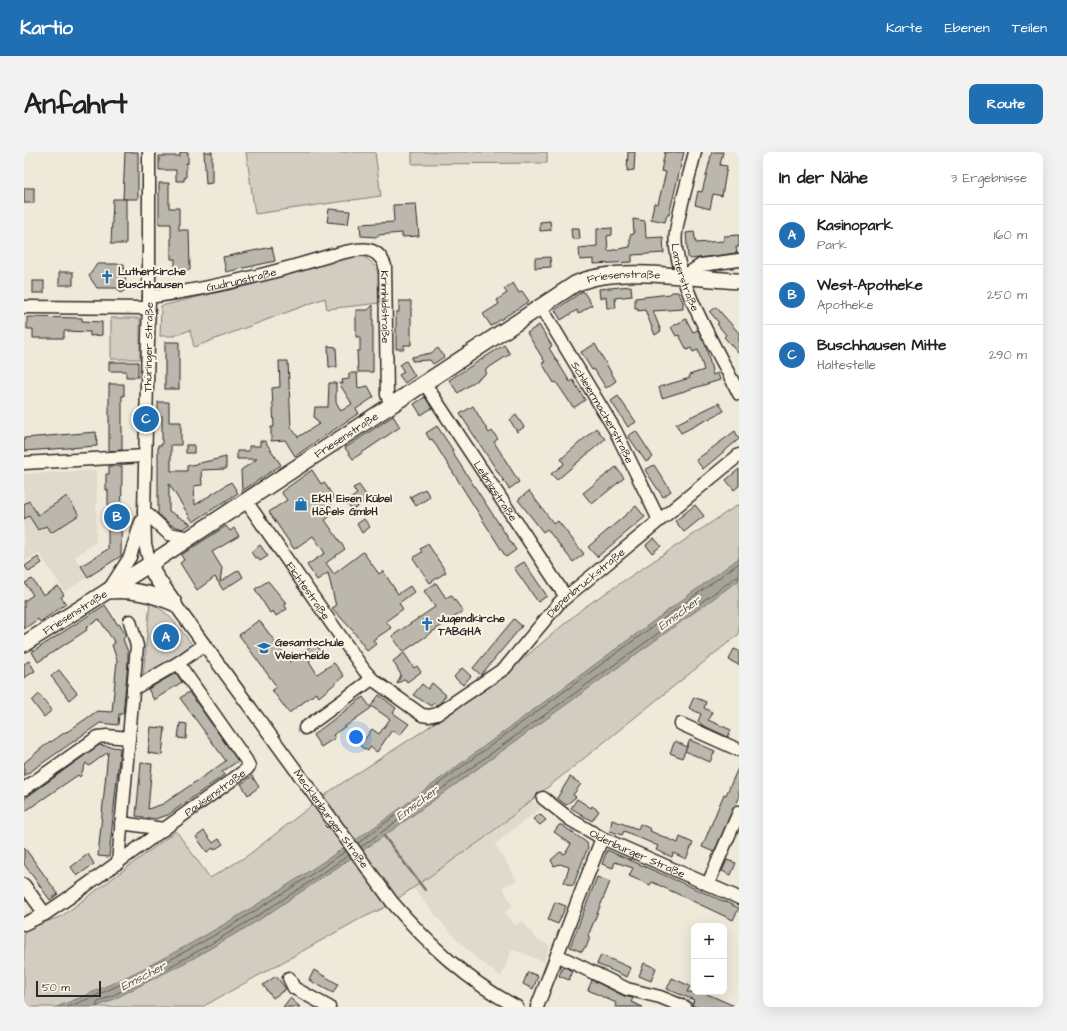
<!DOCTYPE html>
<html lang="de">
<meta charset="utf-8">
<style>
:root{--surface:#fff;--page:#f2f2f2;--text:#202124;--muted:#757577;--line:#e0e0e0;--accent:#1f6fb2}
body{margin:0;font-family:"Architects Daughter",sans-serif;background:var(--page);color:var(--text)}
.controls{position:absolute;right:12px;bottom:12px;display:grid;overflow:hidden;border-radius:8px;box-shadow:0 4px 16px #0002}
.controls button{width:36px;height:36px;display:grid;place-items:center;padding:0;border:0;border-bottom:1px solid var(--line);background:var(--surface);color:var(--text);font:20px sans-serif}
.scale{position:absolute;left:12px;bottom:10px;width:65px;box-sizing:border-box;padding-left:4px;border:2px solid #2b2b2b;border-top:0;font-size:11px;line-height:14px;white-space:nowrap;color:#2b2b2b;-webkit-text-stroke:3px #fcf5e5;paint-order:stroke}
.you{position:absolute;left:332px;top:585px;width:14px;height:14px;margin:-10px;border:3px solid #fff;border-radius:50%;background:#1a73e8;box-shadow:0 0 0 6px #1a73e833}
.badge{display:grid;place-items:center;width:26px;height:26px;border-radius:50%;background:var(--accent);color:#fff;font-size:13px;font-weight:700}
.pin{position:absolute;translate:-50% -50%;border:2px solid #fff;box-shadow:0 1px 4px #0006}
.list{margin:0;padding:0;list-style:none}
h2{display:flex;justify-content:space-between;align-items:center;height:52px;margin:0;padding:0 16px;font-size:17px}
h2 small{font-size:13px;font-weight:400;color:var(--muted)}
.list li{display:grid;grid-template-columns:26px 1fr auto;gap:12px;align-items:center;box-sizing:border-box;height:60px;padding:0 16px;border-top:1px solid var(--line)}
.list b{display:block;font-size:15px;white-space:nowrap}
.list p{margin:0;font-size:13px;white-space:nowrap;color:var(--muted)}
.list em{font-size:13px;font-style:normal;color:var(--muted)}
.map{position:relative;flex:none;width:715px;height:855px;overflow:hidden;border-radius:8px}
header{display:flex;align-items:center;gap:24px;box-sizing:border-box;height:56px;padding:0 20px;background:var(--accent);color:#fff}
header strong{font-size:19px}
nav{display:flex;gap:22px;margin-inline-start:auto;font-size:14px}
.intro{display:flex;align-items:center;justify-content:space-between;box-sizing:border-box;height:96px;padding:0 24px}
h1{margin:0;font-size:28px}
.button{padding:10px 18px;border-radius:8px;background:var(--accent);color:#fff;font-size:14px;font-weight:700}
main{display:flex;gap:24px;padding:0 24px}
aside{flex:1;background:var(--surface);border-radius:8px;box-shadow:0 4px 16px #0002}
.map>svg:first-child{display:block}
</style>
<header>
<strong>Kartio</strong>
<nav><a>Karte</a><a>Ebenen</a><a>Teilen</a></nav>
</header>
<div class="intro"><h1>Anfahrt</h1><a class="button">Route</a></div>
<main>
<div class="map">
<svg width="715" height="855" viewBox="0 0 715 855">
<rect width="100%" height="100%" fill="#efe9da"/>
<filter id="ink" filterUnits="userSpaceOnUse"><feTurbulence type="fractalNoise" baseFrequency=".025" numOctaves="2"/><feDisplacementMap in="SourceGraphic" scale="8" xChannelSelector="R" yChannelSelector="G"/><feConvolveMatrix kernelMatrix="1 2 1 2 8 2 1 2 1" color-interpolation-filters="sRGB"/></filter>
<g filter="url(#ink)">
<g fill="#e0dacc">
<path d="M73 318 72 390 51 405 64 425 41 440 15 401 0 410V322Z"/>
<path d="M507 649 518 655 471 692 493 728 479 735 489 755 481 760 491 773 499 769 513 788 526 793 520 810 488 797 477 825 451 805 423 777 389 736 458 688Z"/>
</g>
<g fill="#d2cdc0" stroke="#7e7c76">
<path d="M222 0H351L357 44 231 62Z"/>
<path d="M388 0H523V11L388 12Z"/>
<path d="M335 102C359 114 356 128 356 151L303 157 301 146 170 195 166 178 150 184H136L137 154 223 133Z"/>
<rect x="87" y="166" width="29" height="41"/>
<path d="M715 352V482L458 688 360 756 334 768 178 855H71L86 849 77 838 33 855H0V778L38 764 152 679 186 726 223 704 309 637 399 579 499 507 559 456Z"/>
<path d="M126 450C145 460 156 477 169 494L119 526Z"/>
</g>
<path fill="#a6a399" stroke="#75736d" d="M715 406V428L360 684 235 768 168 807 86 849 71 855H33C149 810 253 742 355 672Z"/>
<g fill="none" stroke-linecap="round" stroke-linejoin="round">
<g stroke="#5c5b57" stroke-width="1">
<path d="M334 691 715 411"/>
<path d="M337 695 711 426 715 425"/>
<path d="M44 855C143 816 235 759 322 699"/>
<path d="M72 855 74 850C163 810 246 758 325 703"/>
</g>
<path stroke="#75736d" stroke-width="2.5" d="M360 684 401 738"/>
</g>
<g fill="#bcb7ac" stroke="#2b2b2b">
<path d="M101 0H114V47H99Z"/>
<path d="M156 0H164V12L162 11V26H160V29H152V18H135V4H156Z"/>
<path d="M180 0H188V31L182 32Z"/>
<path d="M604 0H611L610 18 603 19Z"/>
<path d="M641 0H660L645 63H643L641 70 627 67 630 51 634 52 642 20 637 19Z"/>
<path d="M688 0H699L696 13 703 14 698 44 689 42 686 57 671 53 674 39 678 40Z"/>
<path d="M135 31H145V56H155V78H165L166 118 151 119V107H147V72H135Z"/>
<rect x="0" y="36" width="10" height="15"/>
<path d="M89 47H102V92H87Z"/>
<path d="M392 52 395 84 378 85V81L354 83V85L337 84 336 72 370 70 369 53Z"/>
<path d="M305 57 326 59 324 72 303 70Z"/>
<path d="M609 67 621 69 622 86 639 85 640 101 608 103V110L570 112V107L556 108 555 96 573 94V77L588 76V83L583 84 584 99 606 95V83L610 82Z"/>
<path d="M526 69 527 78 516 79V70Z"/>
<path d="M547 76H555L556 87H548Z"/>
<path d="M670 80 672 91 700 89V84L715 83V95H712L713 101 667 107 664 105 662 81Z"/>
<path d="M248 95 251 109 202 120 199 105Z"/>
<path d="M526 105 527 115 511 116V106Z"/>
<path d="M73 112H100V117H102L101 138 97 141 93 136H73L65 124Z"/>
<rect x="35" y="120" width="14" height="13"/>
<rect x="9" y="129" width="11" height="12"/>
<path d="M489 131 495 141 498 139 505 149 467 174 459 162 475 152 473 148 483 141 480 137Z"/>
<path d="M607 134 608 144 591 146 592 156H583L582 144 576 147 575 137Z"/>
<path d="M559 139 568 153 554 162 553 158 537 168 531 158Z"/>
<path d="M648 140H654L659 150V157L629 159 637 179 631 183 621 158 614 159V156H611V146L646 142Z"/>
<path d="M375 149H387V193H380V197H372V160H375Z"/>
<path d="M349 153V220H334L333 199H336V185H332V158H344Z"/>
<path d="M692 155 715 181V202L700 185 702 183 693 172 695 171 686 160Z"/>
<path d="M3 165 58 166V169L78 170V183L66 184V180L40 179V186H9V177H3Z"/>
<path d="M662 167 669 180 674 178 682 194 689 223 694 221 696 228 638 246 635 235 666 226 665 223 680 218 674 198 669 200 667 196 663 198 655 183 652 184 647 175Z"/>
<path d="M515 173 528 194 525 196 546 230 549 228 561 248 551 255H549L532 230 530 231 518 211 521 210 503 181Z"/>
<rect x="141" y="190" width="14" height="47"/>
<path d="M571 192 592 229 582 236 570 217 568 218 557 200Z"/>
<path d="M480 193 486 202 461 218 463 221 434 241 425 228Z"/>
<path d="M304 194 312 195 313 215H305Z"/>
<path d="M414 196 420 205 409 212 406 208 388 209V205L407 201Z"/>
<path d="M255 209H264L267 275 274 285 295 272 290 265 291 255H304L305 231H312V250L317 259 328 252 315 231 319 232 318 228 325 227V221H333L334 236 344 234 350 245 332 257 335 261 271 304 261 288 247 289V275H250L248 236 256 235Z"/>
<path d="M382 209 391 224 381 231 375 223 380 220 376 213Z"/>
<path d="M85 210H114V225H102V219H85Z"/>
<path d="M85 232H100V244H98V298L85 299Z"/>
<path d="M594 244 612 270 604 275 587 249Z"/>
<path d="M401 245 408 256 397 263 390 252Z"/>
<path d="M134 250H145V270H157V293H147V319H163V314L202 305V317L177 318 178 333 170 334 171 353 207 330 214 341 169 370 145 332V359L167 372 159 377 147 373 134 362V293H138V264H134Z"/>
<path d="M695 251 700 259 657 281 652 272Z"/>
<path d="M449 254 465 281 468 279 474 287 470 290 495 330 485 337 436 262Z"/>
<path d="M492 263 500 275 493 280 486 268Z"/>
<path d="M369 264 376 275 329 307 321 296Z"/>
<path d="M413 274 429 298 428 300 492 398 482 405 408 287 406 288 402 281Z"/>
<path d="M572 276 581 287 533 328 527 322 540 312 537 307Z"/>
<path d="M612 279 629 305 622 310 604 284Z"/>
<path d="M711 279 715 287 679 317 672 308Z"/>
<path d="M72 280 73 294 0 299V286Z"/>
<path d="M236 289H241L257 313 218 339 217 318 233 307H213V299H225V294H236Z"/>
<rect x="162" y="293" width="8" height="8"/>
<path d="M630 313 647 339 639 345 621 318Z"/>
<path d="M85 314H98L97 404 64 425 57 414 84 397V338H82V322H85Z"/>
<path d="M592 315 600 326 568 352 559 341Z"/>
<path d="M715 317V334L710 338 702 328Z"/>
<path d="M288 318 297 332 300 330 310 346 305 350 312 360 301 368 321 397 302 411 310 422 339 400 355 422 359 419 374 442 386 434 390 440 375 451 379 457 362 469 367 476 349 488 352 492 343 499 329 479 308 456 312 454 304 421 293 428 283 413 301 401 289 384 270 397 245 360 263 348 257 340Z"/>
<path d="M335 333 345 347 328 358 322 350 333 342 329 336Z"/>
<path d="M401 337 406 345 392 354 386 345Z"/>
<path d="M505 339 530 372 534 369 560 402 549 410 523 377 519 380 494 348Z"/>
<path d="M43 344 55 363 27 381 22 374 14 378 5 364 0 367V352L5 349 14 363Z"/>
<path d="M671 353 680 364 660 380 651 369Z"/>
<path d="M612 354 621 365 573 405 564 395Z"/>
<path d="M340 367 346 375 338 381 333 372Z"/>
<path d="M202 374 206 379 210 376 215 384 188 400 198 416 196 430 215 418 219 425 199 438 191 425 173 438 156 411 160 408 157 403Z"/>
<path d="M630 386 637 394 628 401 622 393Z"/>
<path d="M404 392 422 420 406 431 389 406 398 400 396 397Z"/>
<path d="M236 393 244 404 236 409 233 405 231 406 227 400Z"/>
<path d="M14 405 18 411 5 420 1 414Z"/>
<path d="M500 410 523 444 514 450 490 416Z"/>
<path d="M8 427 19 443 34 434 40 443 37 445 42 452 16 470 14 467 0 477V449L9 443 1 431Z"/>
<path d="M244 429 262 451 260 452 263 457 252 464 249 459 246 461 231 437Z"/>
<path d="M412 431 422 446 427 443 439 459 379 500 368 484 411 455 400 439Z"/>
<path d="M81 453 94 473 96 472 102 484 99 487 104 500V511L99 562H95L94 573 76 571 0 624V611L26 589 27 590 43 579V580L73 559 88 560 93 508 88 493 91 491 75 467 62 476 63 478 14 510 8 500Z"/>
<path d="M490 467 498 474 457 523 449 516Z"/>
<path d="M235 468 266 510 291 491 298 500 285 509 293 522 310 511 320 524 295 545 292 541 265 561 248 538 253 535 215 483Z"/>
<path d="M710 497 715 499V513L705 508Z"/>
<path d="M380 501 390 516 393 514 397 520 383 530 381 527 373 532 377 523 369 509Z"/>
<path d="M5 509 11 519 0 526V512Z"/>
<path d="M438 516 447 524 439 533 430 525Z"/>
<path d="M35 518 53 541 45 548 27 524Z"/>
<path d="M152 521 158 530 130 548 124 537Z"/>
<path d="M408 531 422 543 416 551 413 553 410 551 407 554 389 543 398 532 404 537Z"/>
<path d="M165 540 214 609 198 620 200 623 144 663 131 667 112 664 117 611 128 612 124 657 139 652 202 609 156 546Z"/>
<path d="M15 542 28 558 20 565 8 549Z"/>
<path d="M355 543 372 556 369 561 385 572 376 583 368 578 353 600 346 595 344 599 336 594 348 577 355 582 366 567 347 554Z"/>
<path d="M339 545 347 556 309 583 311 586 297 595 289 583Z"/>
<path d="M670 545 682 550 680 556 688 560 684 568 707 578 704 585 678 573 674 569 677 562 665 556Z"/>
<path d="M156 571 163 572 162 587 154 586Z"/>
<path d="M127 575 141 576 138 603 124 601Z"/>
<path d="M666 588 691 599 686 610 661 599Z"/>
<path d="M651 589 663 595 658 606 646 601Z"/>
<path d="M75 593 96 596 85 705 74 704 84 600 65 614 62 611 56 625 54 623 0 660V647Z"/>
<path d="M715 614V646L690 700 678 695 700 642 702 643Z"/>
<path d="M228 624 235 635 224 643 217 632Z"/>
<path d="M546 625 557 632 549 643 552 645 542 653 533 646Z"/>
<path d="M553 647 567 656 568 654 575 659 568 669 547 656Z"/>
<path d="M516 662 522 668 516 673 509 667Z"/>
<path d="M588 668 614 677 616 672 627 677 626 679 654 691 656 685 669 691 662 707 649 701 648 705 632 698 634 694 600 679 598 683 586 679Z"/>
<path d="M535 673H538L563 691 564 695 549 734 540 731 545 715 536 712 530 714 527 708 536 700 541 702 547 692 530 680Z"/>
<path d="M180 679 189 691 195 687 199 692 190 698 189 696 183 700 172 685Z"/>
<path d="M0 695 34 742 26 748 0 712Z"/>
<path d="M583 698 715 756 709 768 628 730 626 733 605 724 609 716 591 710 589 716 578 712Z"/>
<path d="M64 702 70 712 53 724 47 715Z"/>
<path d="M703 708 712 711 707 723 698 719Z"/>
<path d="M573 725 586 730 564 784 566 785 562 796H560L558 800 546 795Z"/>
<path d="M531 750 542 754 534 772 524 768Z"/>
<path d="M577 803 607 816 603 825 573 812Z"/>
<path d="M620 811 632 816 627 829 615 824Z"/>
<path d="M539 814 548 819 545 828 535 824Z"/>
<path d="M290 818 314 832 309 841 285 828Z"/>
<path d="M504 820 514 824 509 837 499 832Z"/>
<path d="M252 824 262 837 249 846 239 833Z"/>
<path d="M648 826 666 834 663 840H684L683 842 713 855H673L668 853 670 848 643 837Z"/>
<path d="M568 828 600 844 609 846 607 850 619 855H591L592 851 564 838Z"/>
<path d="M266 846 276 855H259Z"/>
</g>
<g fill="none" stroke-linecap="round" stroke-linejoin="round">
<g stroke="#2b2b2b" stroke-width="15">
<g id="minor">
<path d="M125 0V145L120 359 121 392 126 412"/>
<path id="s1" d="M671 0C665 26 656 53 652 80 646 123 696 202 715 242"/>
<path id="s2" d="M313 102C332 97 353 91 361 114L363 243 367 253"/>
<path d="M659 125 677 113 715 108"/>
<path id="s3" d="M125 145C187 137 249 121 308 103"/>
<path d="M0 155 124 156"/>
<path id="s4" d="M517 155 591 278 635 368"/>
<path id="s5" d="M401 232 542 445"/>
<path d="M0 311 121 304"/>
<path id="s6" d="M222 349 340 518 348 527 398 563 405 564 413 562 481 516 536 450 715 303"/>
<path d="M120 359 145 382 166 386"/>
<path d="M86 436 106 405 117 370"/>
<path id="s7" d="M150 451 368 750C404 792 443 829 493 855"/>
<path d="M109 537 154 511 180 493"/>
<path d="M657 572 715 598"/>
<path d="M281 576 348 527"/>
<path d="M0 637 74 585 83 584 105 586"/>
<path id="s8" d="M519 646 547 668 578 686 715 746"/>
<path d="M97 671 140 677"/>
<path d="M94 711 113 494 106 469"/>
<path d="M684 732 715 660"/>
<path d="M0 733 21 762"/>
<path id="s9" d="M0 772 21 762 46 745 223 617 225 614 222 608 154 511"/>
<path d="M533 803 603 837 636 845 661 855"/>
<path d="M265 826 270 836 305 855"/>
<path d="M513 855 578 686"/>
</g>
</g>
<g stroke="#2b2b2b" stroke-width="18">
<g id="major">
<path d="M126 412 131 424 150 451"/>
<path d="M84 439C109 437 128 442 150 451"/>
<path id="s10" d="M0 492 126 412 551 132C594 112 668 127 715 129"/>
</g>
</g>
<use href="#minor" stroke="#fcf5e5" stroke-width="12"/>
<use href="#major" stroke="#fcf5e5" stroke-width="15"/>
</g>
</g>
<defs>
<g id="church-bare" transform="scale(1.08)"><path d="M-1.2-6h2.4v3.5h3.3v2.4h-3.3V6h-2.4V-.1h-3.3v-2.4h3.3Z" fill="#1f6fb2" stroke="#fcf5e5" stroke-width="2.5" paint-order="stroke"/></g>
<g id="shop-bare" transform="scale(1.08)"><path d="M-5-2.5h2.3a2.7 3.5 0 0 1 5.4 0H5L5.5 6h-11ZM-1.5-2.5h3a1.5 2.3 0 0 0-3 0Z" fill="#1f6fb2" stroke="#fcf5e5" stroke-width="2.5" paint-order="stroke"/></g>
<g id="school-bare" transform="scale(1.08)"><path d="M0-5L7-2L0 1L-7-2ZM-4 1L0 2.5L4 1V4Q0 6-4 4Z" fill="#1f6fb2" stroke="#fcf5e5" stroke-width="2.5" paint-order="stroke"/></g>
</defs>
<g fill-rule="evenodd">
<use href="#church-bare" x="83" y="125"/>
<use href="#shop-bare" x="277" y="352"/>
<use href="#church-bare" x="403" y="472"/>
<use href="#school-bare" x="240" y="496"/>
</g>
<g text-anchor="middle" stroke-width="4" stroke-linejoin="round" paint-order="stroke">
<g font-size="11" font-weight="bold" fill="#2b2b2b" stroke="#fcf5e5" text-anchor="start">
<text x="94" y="123">Lutherkirche<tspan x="94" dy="13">Buschhausen</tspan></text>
<text x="288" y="350">EKH Eisen Kübel<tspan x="288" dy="13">Höfels GmbH</tspan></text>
<text x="414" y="470">Jugendkirche<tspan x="414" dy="13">TABGHA</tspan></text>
<text x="251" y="494">Gesamtschule<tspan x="251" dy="13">Weierheide</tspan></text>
</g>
<g font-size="11" fill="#2b2b2b" stroke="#fcf5e5">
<text dy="4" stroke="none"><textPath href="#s1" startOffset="129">Lanterstraße</textPath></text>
<text dy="4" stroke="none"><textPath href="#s10" startOffset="708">Friesenstraße</textPath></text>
<text dy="4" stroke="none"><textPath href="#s3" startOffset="94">Gudrunstraße</textPath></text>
<text dy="4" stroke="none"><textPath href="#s2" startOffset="97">Krimhildstraße</textPath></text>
<text transform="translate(124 195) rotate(-89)" y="4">Thüringer Straße</text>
<text dy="4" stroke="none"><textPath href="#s4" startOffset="122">Schleiermacherstraße</textPath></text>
<text dy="4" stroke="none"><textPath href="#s10" startOffset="384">Friesenstraße</textPath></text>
<text dy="4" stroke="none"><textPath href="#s5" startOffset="128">Leibnizstraße</textPath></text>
<text dy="4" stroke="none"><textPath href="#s6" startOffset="495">Diepenbruckstraße</textPath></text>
<text dy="4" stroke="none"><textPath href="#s6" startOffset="109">Fichtestraße</textPath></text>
<text dy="4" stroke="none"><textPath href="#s10" startOffset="60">Friesenstraße</textPath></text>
<text dy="4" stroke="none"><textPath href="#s9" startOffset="232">Paulsenstraße</textPath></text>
<text dy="4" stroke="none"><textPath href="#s7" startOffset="267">Mecklenburger Straße</textPath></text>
<text dy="4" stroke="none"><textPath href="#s8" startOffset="110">Oldenburger Straße</textPath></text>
</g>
<g font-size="12" font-style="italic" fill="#565552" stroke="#fcf5e5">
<text transform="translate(655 461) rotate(-36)" y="4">Emscher</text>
<text transform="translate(393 651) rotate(-36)" y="4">Emscher</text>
<text transform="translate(119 824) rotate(-27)" y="4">Emscher</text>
</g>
</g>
</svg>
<div class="controls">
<button>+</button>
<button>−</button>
</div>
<div class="scale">50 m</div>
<div class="you"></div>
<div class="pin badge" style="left:142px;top:485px">A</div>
<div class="pin badge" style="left:93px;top:365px">B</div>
<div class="pin badge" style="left:122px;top:267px">C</div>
</div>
<aside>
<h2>In der Nähe<small>3 Ergebnisse</small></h2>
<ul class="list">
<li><span class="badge">A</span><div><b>Kasinopark</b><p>Park</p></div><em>160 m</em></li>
<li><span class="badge">B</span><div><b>West-Apotheke</b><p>Apotheke</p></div><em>250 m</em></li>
<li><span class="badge">C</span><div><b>Buschhausen Mitte</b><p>Haltestelle</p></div><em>290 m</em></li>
</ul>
</aside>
</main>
